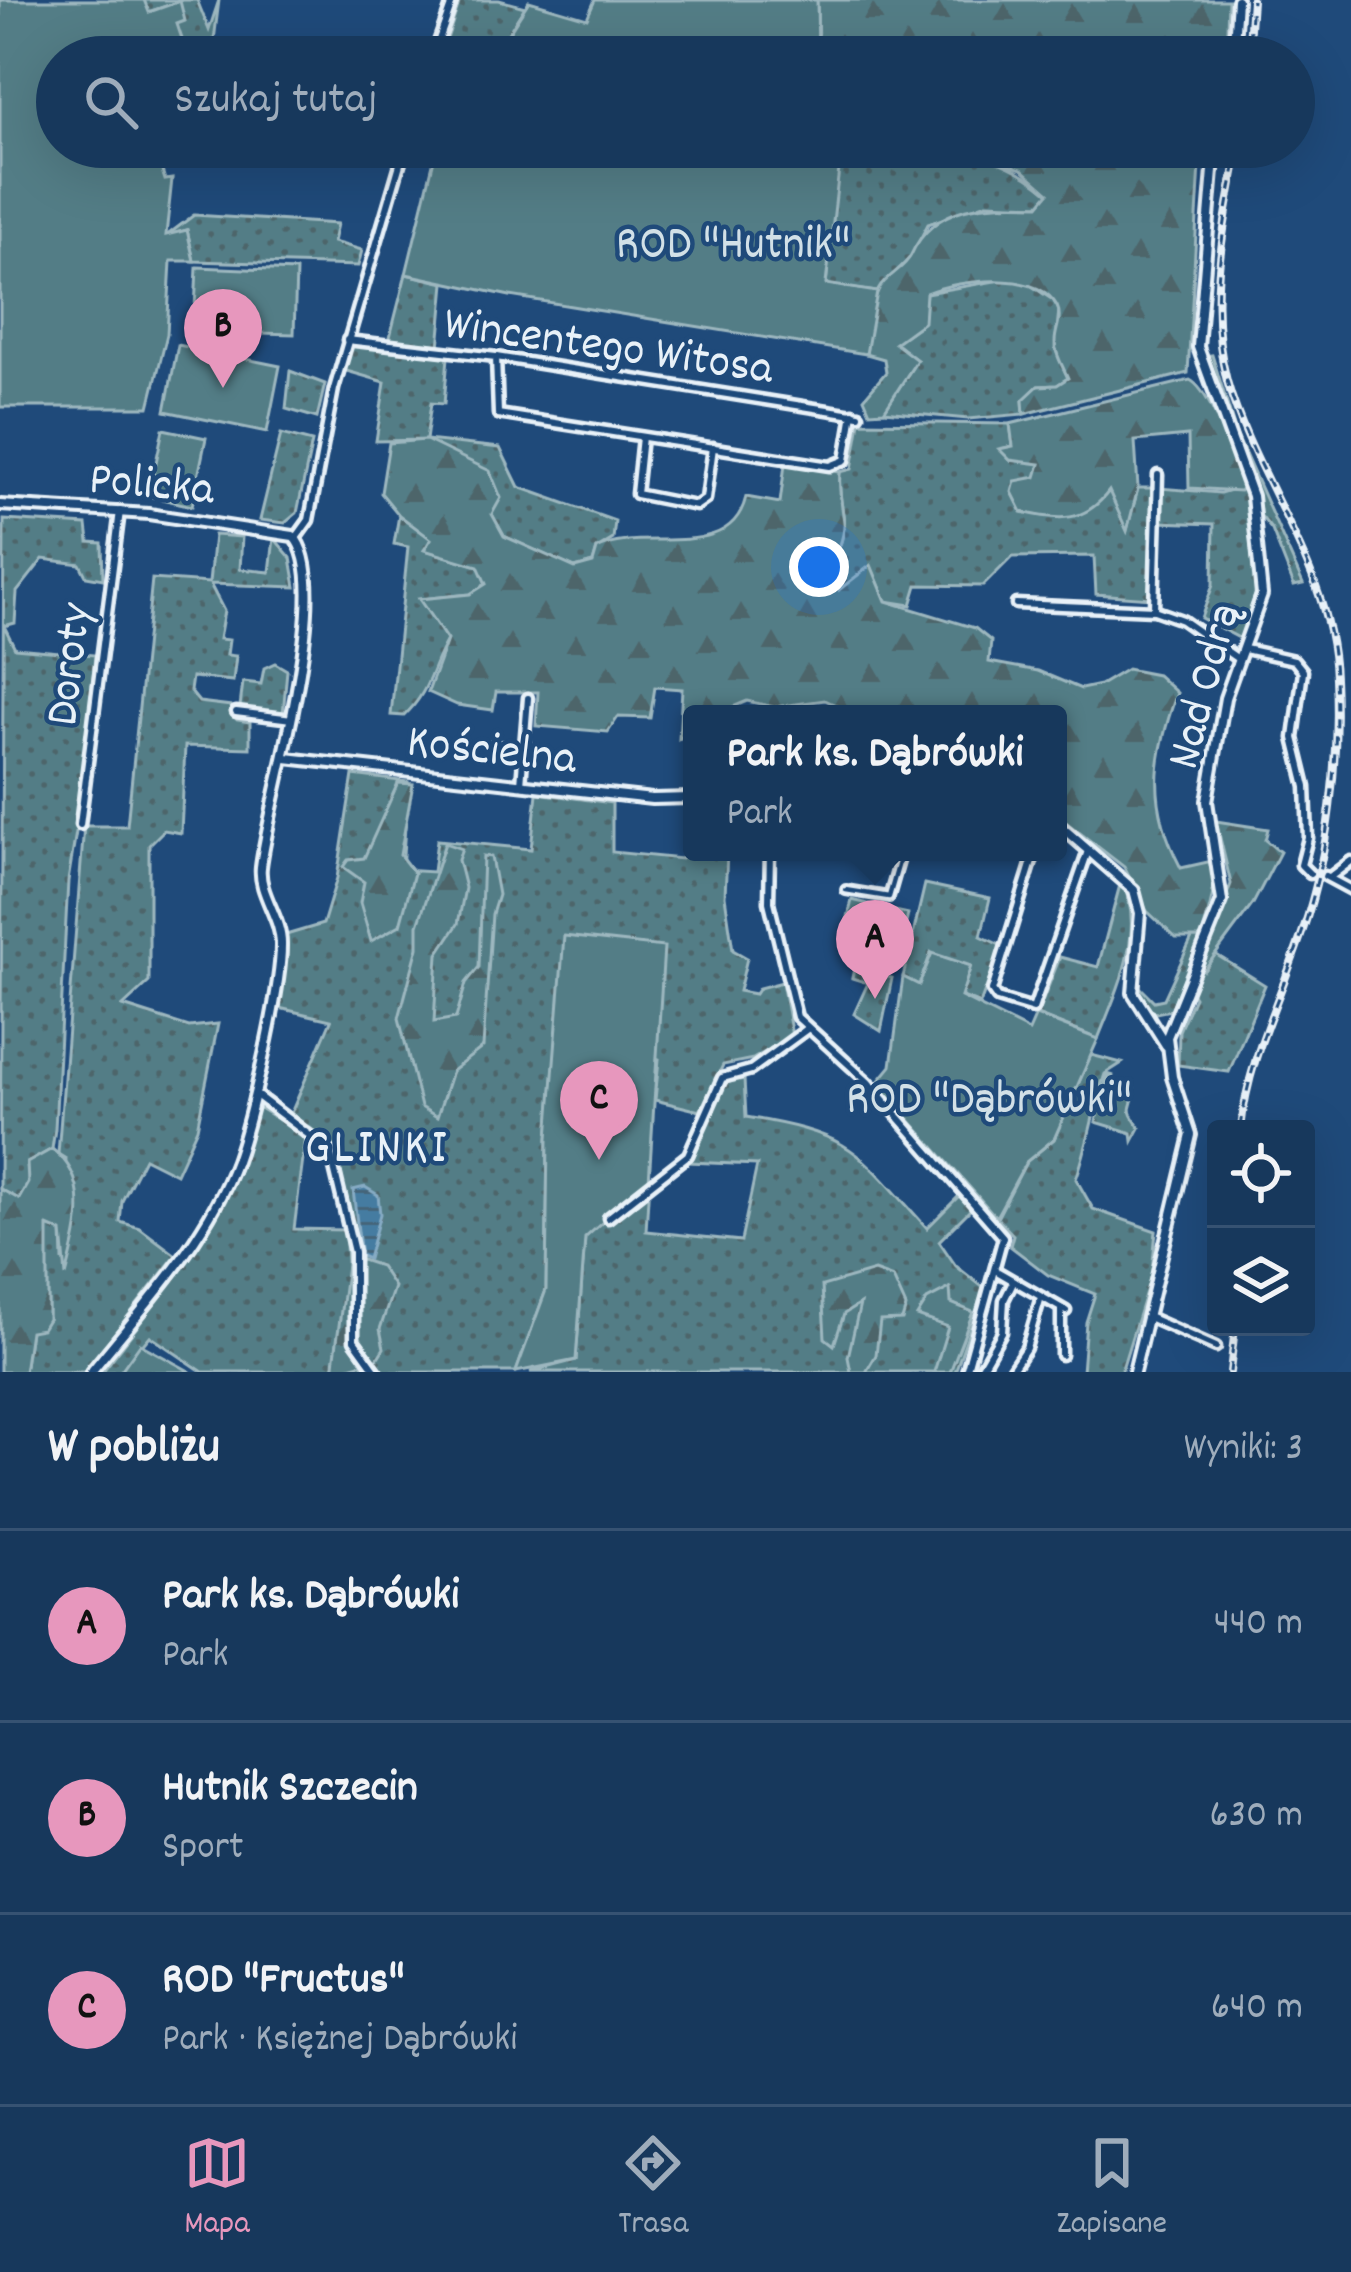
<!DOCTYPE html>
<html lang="pl">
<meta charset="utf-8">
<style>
:root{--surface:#17385c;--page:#244365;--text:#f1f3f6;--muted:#9eacbb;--line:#365272;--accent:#e797bd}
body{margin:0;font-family:Dekko,sans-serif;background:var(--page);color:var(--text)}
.controls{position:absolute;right:36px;bottom:36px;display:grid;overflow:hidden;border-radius:12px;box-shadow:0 12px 48px #0002}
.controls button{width:108px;height:108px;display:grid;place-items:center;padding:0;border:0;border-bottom:3px solid var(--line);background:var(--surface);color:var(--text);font:60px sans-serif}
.you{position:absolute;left:819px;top:567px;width:42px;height:42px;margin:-30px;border:9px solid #fff;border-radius:50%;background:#1a73e8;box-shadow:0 0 0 18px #1a73e833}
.badge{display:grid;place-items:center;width:78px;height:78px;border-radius:50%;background:var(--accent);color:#111;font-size:39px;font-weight:700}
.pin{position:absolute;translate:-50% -99px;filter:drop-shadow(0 3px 6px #0008)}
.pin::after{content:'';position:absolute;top:63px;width:42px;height:36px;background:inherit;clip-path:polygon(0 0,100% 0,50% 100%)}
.popup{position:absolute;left:683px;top:705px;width:384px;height:156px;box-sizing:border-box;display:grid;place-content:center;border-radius:12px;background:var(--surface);filter:drop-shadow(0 3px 9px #0005);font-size:39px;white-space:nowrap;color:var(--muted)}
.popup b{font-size:45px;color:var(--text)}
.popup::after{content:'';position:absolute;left:50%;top:100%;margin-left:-24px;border:24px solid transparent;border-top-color:var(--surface)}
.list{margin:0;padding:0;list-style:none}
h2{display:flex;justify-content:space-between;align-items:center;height:156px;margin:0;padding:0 48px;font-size:51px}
h2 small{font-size:39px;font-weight:400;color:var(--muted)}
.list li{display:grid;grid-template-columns:78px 1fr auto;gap:36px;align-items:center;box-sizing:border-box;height:192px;padding:0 48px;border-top:3px solid var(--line)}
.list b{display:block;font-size:45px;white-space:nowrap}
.list p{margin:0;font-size:39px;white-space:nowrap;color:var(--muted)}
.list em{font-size:39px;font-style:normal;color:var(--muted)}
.icon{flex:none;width:66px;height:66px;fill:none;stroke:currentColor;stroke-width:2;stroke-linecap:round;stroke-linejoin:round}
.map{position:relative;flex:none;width:1351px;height:1372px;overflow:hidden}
.search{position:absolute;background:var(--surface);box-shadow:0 12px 48px #0002;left:36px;right:36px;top:36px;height:132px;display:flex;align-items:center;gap:30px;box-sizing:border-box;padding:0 42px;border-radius:66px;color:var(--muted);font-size:45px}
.sheet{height:732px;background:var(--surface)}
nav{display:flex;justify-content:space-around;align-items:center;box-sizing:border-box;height:168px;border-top:3px solid var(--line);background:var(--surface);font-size:33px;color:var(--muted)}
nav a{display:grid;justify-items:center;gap:6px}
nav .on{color:var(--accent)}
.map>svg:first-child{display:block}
</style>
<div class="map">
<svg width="1351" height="1372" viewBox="0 0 1351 1372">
<defs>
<pattern id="grass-dots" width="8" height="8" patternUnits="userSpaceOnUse" patternTransform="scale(3)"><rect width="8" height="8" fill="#527d86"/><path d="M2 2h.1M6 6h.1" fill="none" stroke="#4d656b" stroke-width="1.8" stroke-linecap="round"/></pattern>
<pattern id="forest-firs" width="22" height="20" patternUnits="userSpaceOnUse" patternTransform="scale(3)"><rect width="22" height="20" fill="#527d86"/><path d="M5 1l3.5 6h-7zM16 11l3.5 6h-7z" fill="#4d656b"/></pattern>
<pattern id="water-rules" width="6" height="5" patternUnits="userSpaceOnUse" patternTransform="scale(3)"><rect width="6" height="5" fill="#457ca1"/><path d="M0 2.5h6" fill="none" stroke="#45657a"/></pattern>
</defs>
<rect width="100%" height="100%" fill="#1f4a7a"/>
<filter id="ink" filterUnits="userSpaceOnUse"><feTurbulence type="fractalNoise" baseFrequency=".00833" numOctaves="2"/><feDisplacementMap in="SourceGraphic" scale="24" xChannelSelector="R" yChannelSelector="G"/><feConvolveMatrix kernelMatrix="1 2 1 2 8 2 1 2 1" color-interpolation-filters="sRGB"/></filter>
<g filter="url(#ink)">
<g fill="url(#grass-dots)" stroke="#9db7bf" stroke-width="3">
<path d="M144 0H197L209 30 219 0 212 57H171L168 47 179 2 148 12Z"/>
<path d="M460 0H499L525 7 493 57H441Z"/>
<path d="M831 147H871L875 155C942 147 996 147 1049 193L1039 205 987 203 928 224 911 257 877 292 826 285 839 161 829 160Z"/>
<path d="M194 215 337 224 333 242 362 250 358 266 194 261 187 230 166 236Z"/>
<path d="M406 274 445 283 439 347 389 341Z"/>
<path d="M1018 277 1053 300 1059 310 1055 348 1068 378 1057 385 1038 386 1023 400 1024 414 968 419 884 411 917 360 894 343 923 323 926 293Z"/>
<path d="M350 346 448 357 444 404 431 403 426 440 500 448 519 487 615 521 613 539 597 549 593 563 575 568 504 536 492 514 426 440 376 441 385 382 343 370Z"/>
<path d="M1212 355 1237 436 1303 584 1294 586 1272 530 1260 515 1255 488 1204 356Z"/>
<path d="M290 371 325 384 317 418 286 409Z"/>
<path d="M860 422 1010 424 1013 446 1001 449 1010 460 1041 463 1037 477 1109 490 1127 530 1138 488H1154L1151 598 1096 594 1094 556 1012 557 983 586 917 585 911 605 886 601 871 566 839 590C825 559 846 547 844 522 842 504 838 491 840 472L852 469Z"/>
<path d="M281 434 312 442 297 513 285 523 260 520Z"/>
<path d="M1244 486 1256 592 1241 639 1201 618 1213 585 1214 524 1158 522 1160 488 1220 493Z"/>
<path d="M399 515 432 539 425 550 479 566 486 584 471 594 421 599 447 640C429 671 431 690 404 716L391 715 408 547 394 544Z"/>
<path d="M4 520 87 525 89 542 102 543 103 579 86 576 80 564 43 559 17 592 15 623 4 626 15 648 95 655 83 789 68 881 55 1129 52 1149 27 1163 29 1183 19 1199 0 1189Z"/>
<path d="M214 535 242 537 240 569 270 572 274 538 291 558 296 587 210 584 224 611 219 639 229 640 227 655 236 656 233 681 192 677 190 691 199 702 231 706 237 720 250 722V748L185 746 181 833 164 830 149 845V982L123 1006 189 1027 218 1024 197 1128 176 1174 144 1158 122 1201 120 1222 140 1228 176 1255 84 1372H24L30 1331 48 1319 47 1226 62 1231 63 1261 66 1159 58 1154 84 826H127L152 579 209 583Z"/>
<path d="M275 663 287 670 283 714 240 707 243 682 261 684 264 668Z"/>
<path d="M353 775 408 782 402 870 433 872 437 840 531 849 537 793 612 803V852L681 859 686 849 727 852 725 896 733 950 747 958 739 991 755 994 759 988 782 982 792 1036 753 1059 723 1065 700 1111 655 1100 659 1059 558 1024 548 1138 546 1290 516 1372H384L360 1348 355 1242 337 1153 291 1113 331 1020 275 1007 286 935 323 924 337 878Z"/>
<path d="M1121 881C1148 928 1116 993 1098 1039L1037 1015 1060 957 1098 967Z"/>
<path d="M925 884 990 898 981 936 1002 946 980 1004 960 996 931 953 919 985 903 977Z"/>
<path d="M1192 938H1201L1171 1010 1155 1013 1139 996 1137 984 1154 1001 1164 999Z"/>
<path d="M1215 954 1265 985 1229 1072 1178 1065 1179 1031 1194 997 1191 992 1201 965 1205 969Z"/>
<path d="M854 968 892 978 881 1031 854 1014 868 983 852 978Z"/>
<path d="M1091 1055 1122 1063 1105 1074C1093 1109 1089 1143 1076 1179L1093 1209 1156 1231 1152 1272 1121 1372H1082L1086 1322 1095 1294 1048 1275 1010 1246 1013 1235 997 1218 1026 1162 1054 1139Z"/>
<path d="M1107 1074 1114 1076 1109 1077 1099 1109 1114 1113 1123 1085 1134 1089C1134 1111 1122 1104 1140 1128L1133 1141 1132 1133 1096 1122Z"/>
<path d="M744 1079 746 1117C855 1135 856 1150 927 1228L960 1195 972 1208 939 1241 956 1266 984 1288 955 1372H530L576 1360 585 1237 649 1181 646 1231 741 1241 757 1165 689 1162 724 1083Z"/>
<path d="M256 1106 306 1136 294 1229 345 1230 353 1353 368 1372H203L150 1336 120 1372H102C166 1290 232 1209 256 1106Z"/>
</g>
<g fill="url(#forest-firs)" stroke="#9db7bf" stroke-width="3">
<path d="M817 0H1228L1226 57H818Z"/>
<path d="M950 147H1201L1188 373 1024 414 1023 400 1038 386 1057 385 1068 378C1063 367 1055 354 1055 342 1055 329 1063 319 1057 306 1037 269 959 280 926 293L924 322 895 343 917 360 884 411 870 412 864 398 886 372 884 359 866 354C869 335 869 307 879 289 886 276 905 268 911 255 934 203 987 203 1039 205L1049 193 1022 169Z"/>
<path d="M1190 380C1211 390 1234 462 1244 486L1240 491 1189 488 1188 436 1135 441 1138 488 1127 531 1109 491C1085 523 1059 521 1022 512L1012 492 1015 481 1036 477 1040 464 1010 460 999 449 1013 446 1010 424Z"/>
<path d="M426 440 490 471 501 498 492 514 504 536 575 568 593 563 597 549C640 525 730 565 746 497L780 503 785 464 840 472C838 491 842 504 844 522 846 546 825 559 839 590L871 565 886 601 975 628 991 641 989 662 1038 671 1081 689 1100 685 1127 669 1157 675 1177 693C1153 759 1148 805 1181 868L1212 861C1218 888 1209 910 1201 938H1176L1147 911 1124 867 1058 816V714H855L825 700 774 707 747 701 716 714H692V729L679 739 682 689 655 687 650 718 618 717 608 732 536 726 538 692H496L493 710 457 705 428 692 447 640 419 599 470 594 486 584 478 566 424 550 431 539 399 515 381 493 389 443Z"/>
<path d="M398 783 413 784 400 855 414 873 400 925 371 941 360 903 364 882 343 867 348 860 364 858Z"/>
<path d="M1216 821 1268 829 1265 840 1280 852 1253 904 1204 970 1201 965 1231 884Z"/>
<path d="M445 843 462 849 458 860 465 888 458 924 438 954 434 1022 456 1018 466 983 479 967 483 856 491 857 498 895 492 914 483 1047 452 1071 437 1117 421 1107 399 1018 418 947V925Z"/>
<path d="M52 1149C94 1180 77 1232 66 1276L62 1232 48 1226V1319L42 1329 30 1331 24 1372H0V1189L19 1199 28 1183 27 1163Z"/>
<path d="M362 1260 380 1266 394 1287 380 1329 384 1348 377 1359 333 1372 347 1264Z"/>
<path d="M874 1271 893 1278 906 1307 902 1320 880 1321 876 1355 866 1372H851L848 1357 860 1304 844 1314 834 1345 825 1338 822 1286Z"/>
<path d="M950 1288 951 1303 973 1312 950 1372H934L948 1327 917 1316 927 1300Z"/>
</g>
<g fill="#527d86" stroke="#9db7bf" stroke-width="3">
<path d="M0 0H144L149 12 180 1 185 21 177 24 183 42 168 47 171 57H57V147H178L176 156 159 161 165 180 172 179 166 235 187 230 194 261H171L167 334 149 407H0Z"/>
<path d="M595 0H817L818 57H493L529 1 587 18Z"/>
<path d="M437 147H831L829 160H840L826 284 877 292 866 354 510 296 406 274Z"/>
<path d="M197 267 296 271 294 334 194 331Z"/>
<path d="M178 345 280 366 267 432 165 411Z"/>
<path d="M163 429 206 438 192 506 149 496Z"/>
<path d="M852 900 881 907 872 949 842 943Z"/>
<path d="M886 909 908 914 899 957 876 952Z"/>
<path d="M564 936 664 947 649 1181 585 1238 576 1360 516 1372 546 1290 548 1138Z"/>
<path d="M932 953 971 966 961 997 1029 1031 1036 1015 1098 1039 1054 1139 1026 1162 996 1217 877 1083 891 1066 903 977 919 985Z"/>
<path d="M140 1344 191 1372H120Z"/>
</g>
<path fill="url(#water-rules)" stroke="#86abc4" stroke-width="3" d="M365 1187 378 1195 380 1214 368 1259 361 1256 353 1190Z"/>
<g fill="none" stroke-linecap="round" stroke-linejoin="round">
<g stroke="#e8f1f8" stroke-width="14">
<path id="pedestrian" d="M846 890 889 897 902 852"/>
</g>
<g stroke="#e8f1f8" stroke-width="15">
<g id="minor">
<path d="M433 57 453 0"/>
<path d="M347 340 496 357 859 415"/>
<path d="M496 357 498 414 830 466 845 460 853 413"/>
<path d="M642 437 636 494 696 506 706 499 713 447"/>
<path d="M296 538 309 520 334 389 405 147"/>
<path d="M1016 604 1154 610 1182 620 1238 659"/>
<path d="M1154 609 1158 475"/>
<path d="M1245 649 1294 660 1303 671 1294 738 1306 787 1308 838 1301 865 1310 874"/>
<path d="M236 712 292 719"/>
<path d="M492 746 524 749"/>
<path d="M521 784 528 698"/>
<path d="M80 825 120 511"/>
<path d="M770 852 769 902 797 1017 868 1082 1003 1237 966 1372"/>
<path d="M1035 852 992 991 997 998 1033 1009 1088 851"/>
<path d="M1325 876 1351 890"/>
<path d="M1330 877 1351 861"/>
<path d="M255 1094 330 1151 354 1252V1340L377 1372"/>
<path d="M608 1218 688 1155 722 1078 751 1070 807 1029"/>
<path d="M995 1270 1066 1311"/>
<path d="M1061 1309V1355"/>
<path d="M1148 1317 1216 1347"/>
<path d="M979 1372 1002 1332 1004 1300 1013 1282"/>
<path d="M1010 1372 1026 1348 1040 1300"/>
</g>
</g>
<g stroke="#e8f1f8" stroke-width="16">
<g id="tertiary">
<path d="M1233 57 1237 0"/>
<path d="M0 505 149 514 293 536C337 582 268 802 261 867 258 894 282 918 281 946 281 989 251 1119 236 1161 207 1240 143 1307 91 1372"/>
<path d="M286 758 652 799 692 798"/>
<path d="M1058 824 1134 890 1140 913 1133 993 1166 1045"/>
<path d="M1134 1372 1191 1135 1172 1077 1167 1037 1222 901 1207 801 1225 698 1262 595 1252 496 1198 347 1215 147"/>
</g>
</g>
<use href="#pedestrian" stroke="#1f4a7a" stroke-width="4.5"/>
<use href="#minor" stroke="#1f4a7a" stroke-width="6"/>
<use href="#tertiary" stroke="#1f4a7a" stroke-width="8"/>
<g stroke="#e8f1f8" stroke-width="8">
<g id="rail">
<path d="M1248 57 1252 0"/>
<path d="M1239 147C1224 225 1206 302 1227 381 1256 483 1331 568 1335 678 1339 759 1329 853 1303 930 1281 997 1248 1058 1241 1129"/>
<path d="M1230 1372 1235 1327"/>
</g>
</g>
<use href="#rail" stroke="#1f4a7a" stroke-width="3" stroke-dasharray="9" stroke-linecap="butt"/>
</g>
</g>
<g text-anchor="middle" stroke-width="9" stroke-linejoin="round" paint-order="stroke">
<g font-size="48" fill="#d2e0e7" stroke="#1f4a7a">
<text x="733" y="257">ROD "Hutnik"</text>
<text x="989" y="1112">ROD "Dąbrówki"</text>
</g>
<g font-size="48" fill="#e8f1f8" stroke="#1f4a7a">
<text transform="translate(609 342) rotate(8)" y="17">Wincentego Witosa</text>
<text transform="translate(152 480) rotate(5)" y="17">Policka</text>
<text transform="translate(65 664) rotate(-83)" y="17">Doroty</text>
<text transform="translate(1200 685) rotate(-75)" y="17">Nad Odrą</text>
<text transform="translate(492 746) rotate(6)" y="17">Kościelna</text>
</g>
<g font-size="51" letter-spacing="3" fill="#e8f1f8" stroke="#1f4a7a">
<text x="377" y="1161">GLINKI</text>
</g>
</g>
</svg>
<div class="controls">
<button><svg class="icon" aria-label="locate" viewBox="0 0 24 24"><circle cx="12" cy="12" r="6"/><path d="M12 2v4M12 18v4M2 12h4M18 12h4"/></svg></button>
<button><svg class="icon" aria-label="layers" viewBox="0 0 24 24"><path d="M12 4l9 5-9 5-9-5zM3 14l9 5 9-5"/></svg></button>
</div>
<div class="you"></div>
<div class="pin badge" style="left:875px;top:999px">A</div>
<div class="popup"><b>Park ks. Dąbrówki</b>Park</div>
<div class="pin badge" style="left:223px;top:388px">B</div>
<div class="pin badge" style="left:599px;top:1160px">C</div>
<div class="search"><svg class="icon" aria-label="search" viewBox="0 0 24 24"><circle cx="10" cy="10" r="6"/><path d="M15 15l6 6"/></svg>Szukaj tutaj</div>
</div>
<section class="sheet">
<h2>W pobliżu<small>Wyniki: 3</small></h2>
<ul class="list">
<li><span class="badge">A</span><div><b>Park ks. Dąbrówki</b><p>Park</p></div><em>440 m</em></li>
<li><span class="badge">B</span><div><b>Hutnik Szczecin</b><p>Sport</p></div><em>630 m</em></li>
<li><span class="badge">C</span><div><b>ROD &quot;Fructus&quot;</b><p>Park · Księżnej Dąbrówki</p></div><em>640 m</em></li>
</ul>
</section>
<nav>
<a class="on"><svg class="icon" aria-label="map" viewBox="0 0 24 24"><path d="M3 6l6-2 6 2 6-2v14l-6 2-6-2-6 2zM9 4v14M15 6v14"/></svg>Mapa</a>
<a><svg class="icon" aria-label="directions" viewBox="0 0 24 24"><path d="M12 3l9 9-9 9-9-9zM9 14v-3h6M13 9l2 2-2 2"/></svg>Trasa</a>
<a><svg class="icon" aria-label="saved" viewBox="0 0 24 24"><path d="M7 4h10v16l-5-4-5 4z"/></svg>Zapisane</a>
</nav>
